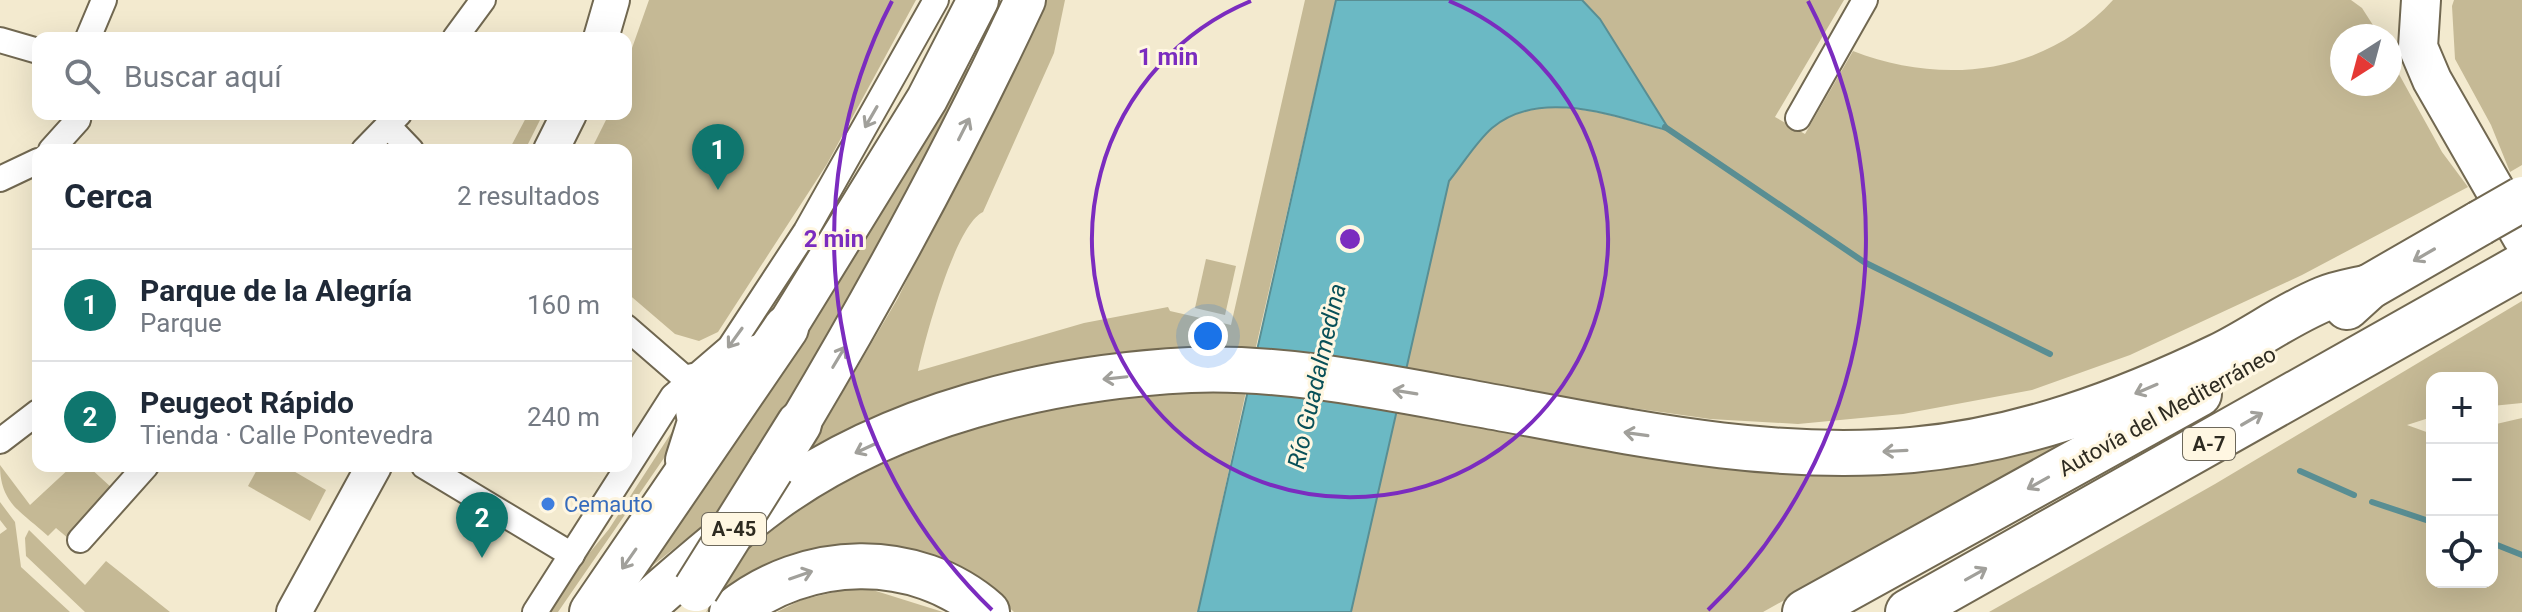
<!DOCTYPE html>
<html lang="es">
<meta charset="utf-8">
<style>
:root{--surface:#fff;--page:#f2f2f3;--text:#1f2937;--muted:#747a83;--line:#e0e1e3;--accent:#0f766e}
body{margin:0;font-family:Roboto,sans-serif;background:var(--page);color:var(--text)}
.controls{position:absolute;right:24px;bottom:24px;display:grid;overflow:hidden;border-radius:16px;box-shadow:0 8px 32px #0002}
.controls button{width:72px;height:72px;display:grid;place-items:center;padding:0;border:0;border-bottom:2px solid var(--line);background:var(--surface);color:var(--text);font:40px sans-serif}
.compass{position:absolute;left:2330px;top:24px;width:72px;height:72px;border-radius:50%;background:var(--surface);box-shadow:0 8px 32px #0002;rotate:216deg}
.you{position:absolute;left:1208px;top:336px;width:28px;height:28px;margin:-20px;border:6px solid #fff;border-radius:50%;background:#1a73e8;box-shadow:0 0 0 12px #1a73e833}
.badge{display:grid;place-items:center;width:52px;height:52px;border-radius:50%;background:var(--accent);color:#fff;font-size:26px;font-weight:700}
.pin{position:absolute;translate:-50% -66px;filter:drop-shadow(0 2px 4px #0008)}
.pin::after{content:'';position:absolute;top:42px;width:28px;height:24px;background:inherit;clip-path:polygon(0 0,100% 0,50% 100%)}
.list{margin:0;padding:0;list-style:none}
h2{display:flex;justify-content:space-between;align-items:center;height:104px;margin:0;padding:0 32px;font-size:34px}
h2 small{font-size:26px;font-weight:400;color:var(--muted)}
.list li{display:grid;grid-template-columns:52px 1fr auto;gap:24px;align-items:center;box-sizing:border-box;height:112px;padding:0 32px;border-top:2px solid var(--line)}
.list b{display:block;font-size:30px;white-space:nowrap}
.list p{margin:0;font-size:26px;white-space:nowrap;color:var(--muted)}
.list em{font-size:26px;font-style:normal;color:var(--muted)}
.icon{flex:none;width:44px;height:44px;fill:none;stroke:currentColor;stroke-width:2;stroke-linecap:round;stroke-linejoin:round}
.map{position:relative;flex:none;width:2522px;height:612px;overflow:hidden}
.search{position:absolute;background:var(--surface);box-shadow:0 8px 32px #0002;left:32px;top:32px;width:600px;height:88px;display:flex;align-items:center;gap:20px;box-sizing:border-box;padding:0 28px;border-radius:16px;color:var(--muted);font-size:30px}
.panel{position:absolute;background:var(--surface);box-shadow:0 8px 32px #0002;left:32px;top:144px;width:600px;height:328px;border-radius:16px}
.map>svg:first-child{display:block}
</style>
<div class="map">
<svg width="2522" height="612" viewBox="0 0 2522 612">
<rect width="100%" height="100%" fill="#f3eacf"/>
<g fill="#c5b995">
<path d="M649 0H916L827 164 718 332 699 341 675 334 626 292V150H591L609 114H626V65Z"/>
<path d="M1002 0H1010L880 252 738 490 718 514 624 588 815 318 966 68 969 69Z"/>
<path d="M1044 0H1065L1054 53 983 212C955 225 925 339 918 371L1084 323 1168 307 1170 311 1231 325 1305 0H1336L1255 351 855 428 810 448 898 298Z"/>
<path d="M1582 0H1844L1775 117 1805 134 1853 51C1943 86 2045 75 2113 0H2351L2362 8 2380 36H2342V84H2390V58L2442 152 2468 187 2302 275 2130 355 2032 390 1903 414 1798 424 1710 419 1485 387 1692 460 2082 434 1763 612H1351L1449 181C1463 164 1476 140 1493 127 1543 89 1614 117 1668 131L1600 19Z"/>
<path d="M2454 0H2522V165L2510 172 2491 125 2455 59 2452 6Z"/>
<path d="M528 114H543L525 150H509Z"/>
<path d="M1206 259 1236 266 1225 315 1195 308Z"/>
<path d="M2522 301V403L2492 406V378H2432V417L2407 425 2432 434V582H2492V425L2522 418V612H1989L2215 484Z"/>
<path d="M1247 387 1198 612H1014L972 574 933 560 706 612 746 549 826 488 974 425 1092 395Z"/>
<path d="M677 424 684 429 558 612H547L564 584 609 529Z"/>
<path d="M0 465 30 505 72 466H88L113 489 69 539 56 528 48 536C22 512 0 504 0 465Z"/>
<path d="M259 466H285L326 490 310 521 248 486Z"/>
<path d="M0 502 15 522 21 567 70 612H0V534L7 529 0 520Z"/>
<path d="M29 530 85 585 106 561 170 612H85L26 556 25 538Z"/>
<path d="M860 586 943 612H777L801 600Z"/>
</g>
<path fill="#6bb9c4" stroke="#598e93" stroke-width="2" d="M1336 0H1582L1600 19 1670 131C1616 117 1541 87 1492 128 1476 142 1463 164 1449 181L1351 612H1198Z"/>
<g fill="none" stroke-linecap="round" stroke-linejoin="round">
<g stroke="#598e93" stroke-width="6">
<path d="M1665 127 1864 262 2050 354"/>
<path d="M2300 471 2354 495"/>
<path d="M2372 502 2432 522"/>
<path d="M2492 543 2522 555"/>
</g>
<g stroke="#716851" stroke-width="28">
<g id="minor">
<path d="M88 38 104 0"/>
<path d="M455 38 483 0"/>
<path d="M0 40 38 51"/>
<path d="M1798 118 1865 0"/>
<path d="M389 127 411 150"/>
<path d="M51 150 78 120 79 114"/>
<path d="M364 150 399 114"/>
<path d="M0 179 38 161"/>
<path d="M626 327 694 386"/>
<path d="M0 441 38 412"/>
<path d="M424 466 572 555"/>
<path d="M80 540 146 466"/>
<path d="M535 612 673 396 730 347 806 231 936 0"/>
</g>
</g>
<g stroke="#716851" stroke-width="38">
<g id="secondary">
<path d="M601 38 612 0"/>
<path d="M551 150 569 114"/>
<path d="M294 612 374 466"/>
</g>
</g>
<g stroke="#716851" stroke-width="42">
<path id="primary" d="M2421 0 2418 47 2432 80 2522 237"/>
</g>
<g stroke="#716851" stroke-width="44">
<g id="trunk">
<path d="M786 328 927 99 978 0"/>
<path d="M799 424C881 286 957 146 1025 0"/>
</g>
</g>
<g stroke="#716851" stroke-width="48">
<g id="motorway">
<path d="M2347 307 2369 287 2480 223"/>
<path d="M688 460 700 422 694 386C723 386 738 378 759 357"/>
<path d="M771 469 799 424"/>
<path d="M592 612 786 328"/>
<path d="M638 612C682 573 726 535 773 500 891 415 1047 377 1190 370 1287 366 1388 388 1483 405 1625 431 1766 463 1912 450 2021 440 2121 403 2219 356 2254 339 2287 314 2324 299 2338 293 2354 291 2369 287"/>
<path d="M732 612C805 553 915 549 987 612"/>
<path d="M1805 612 2199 394"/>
<path d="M1908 612 2522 266"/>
</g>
</g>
<use href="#minor" stroke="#fff" stroke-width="24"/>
<use href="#secondary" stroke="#fff" stroke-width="34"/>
<use href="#primary" stroke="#fff" stroke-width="38"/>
<use href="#trunk" stroke="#fff" stroke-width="40"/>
<use href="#motorway" stroke="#fff" stroke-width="44"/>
<g stroke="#716851" stroke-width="48" stroke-linecap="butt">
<g id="motorway-bridge">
<path d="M2480 223 2522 199"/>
<path d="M696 589 771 469"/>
</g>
</g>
<use href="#motorway-bridge" stroke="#fff" stroke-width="44"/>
</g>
<defs><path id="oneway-shaft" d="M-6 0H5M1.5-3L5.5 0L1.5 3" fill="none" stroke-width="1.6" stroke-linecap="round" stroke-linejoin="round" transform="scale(2)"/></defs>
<g stroke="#a1a09b">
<use href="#oneway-shaft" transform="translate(871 117) rotate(120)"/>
<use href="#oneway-shaft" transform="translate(964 129) rotate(-63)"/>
<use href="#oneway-shaft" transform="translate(2424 255) rotate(150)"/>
<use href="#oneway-shaft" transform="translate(735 338) rotate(126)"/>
<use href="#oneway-shaft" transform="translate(839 357) rotate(-59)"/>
<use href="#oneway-shaft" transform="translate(1115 378) rotate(174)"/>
<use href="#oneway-shaft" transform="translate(2146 389) rotate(157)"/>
<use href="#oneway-shaft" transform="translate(1405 392) rotate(-171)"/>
<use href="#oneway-shaft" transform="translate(2252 419) rotate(-30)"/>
<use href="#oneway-shaft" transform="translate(1636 434) rotate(-172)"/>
<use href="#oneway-shaft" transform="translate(866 448) rotate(155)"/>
<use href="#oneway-shaft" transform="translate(1895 451) rotate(177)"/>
<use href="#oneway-shaft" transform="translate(2038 483) rotate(151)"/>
<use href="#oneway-shaft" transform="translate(629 559) rotate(125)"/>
<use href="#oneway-shaft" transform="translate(1976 574) rotate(-29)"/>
<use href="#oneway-shaft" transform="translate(801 575) rotate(-19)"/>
</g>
<g fill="none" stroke="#7b2cbf" stroke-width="4">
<path d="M1449 1A258 258 0 1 1 1251 1"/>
<path d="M992 610A516 516 0 0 1 892 1M1808 1A516 516 0 0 1 1708 610"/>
</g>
<circle fill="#3f7fe0" stroke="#fff7e2" stroke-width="3" cx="548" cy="504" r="8"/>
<g text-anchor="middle" stroke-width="6" stroke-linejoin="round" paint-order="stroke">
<g fill="#fff7e2" stroke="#6d685b" stroke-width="2">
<rect x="2183" y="428" width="52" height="32" rx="6"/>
<rect x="702" y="513" width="64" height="32" rx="6"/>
</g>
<g font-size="20" font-weight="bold" fill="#2e2b21">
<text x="2209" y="451">A-7</text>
<text x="734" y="536">A-45</text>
</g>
<g font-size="22" fill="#2e2b21" stroke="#fff7e2">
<text transform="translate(2167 411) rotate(-29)" y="8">Autovía del Mediterráneo</text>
</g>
<g font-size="22" fill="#366cbe" stroke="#fff7e2" text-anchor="start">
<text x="564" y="512">Cemauto</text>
</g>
<g font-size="24" font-style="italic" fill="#085058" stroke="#fff7e2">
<text transform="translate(1317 376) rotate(-77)" y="8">Río Guadalmedina</text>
</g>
</g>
<circle cx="1350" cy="239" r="12" fill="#7b2cbf" stroke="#fff7e2" stroke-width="4"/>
<g font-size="24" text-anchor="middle" font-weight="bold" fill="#7b2cbf" stroke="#fff7e2" stroke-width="6" stroke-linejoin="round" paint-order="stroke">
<text x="1168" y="65">1 min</text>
<text x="834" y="247">2 min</text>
</g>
</svg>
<div class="controls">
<button>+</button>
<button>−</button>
<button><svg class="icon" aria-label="locate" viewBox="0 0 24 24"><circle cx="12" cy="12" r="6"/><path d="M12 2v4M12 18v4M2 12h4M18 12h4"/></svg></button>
</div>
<svg class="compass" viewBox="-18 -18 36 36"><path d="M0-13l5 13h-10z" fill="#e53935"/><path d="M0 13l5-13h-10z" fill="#747a83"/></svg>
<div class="you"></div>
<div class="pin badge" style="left:718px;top:190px">1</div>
<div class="pin badge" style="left:482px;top:558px">2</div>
<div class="search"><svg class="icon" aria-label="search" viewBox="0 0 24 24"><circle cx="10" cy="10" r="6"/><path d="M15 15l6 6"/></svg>Buscar aquí</div>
<section class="panel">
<h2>Cerca<small>2 resultados</small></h2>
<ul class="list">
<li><span class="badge">1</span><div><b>Parque de la Alegría</b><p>Parque</p></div><em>160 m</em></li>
<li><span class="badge">2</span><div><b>Peugeot Rápido</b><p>Tienda · Calle Pontevedra</p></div><em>240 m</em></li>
</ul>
</section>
</div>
